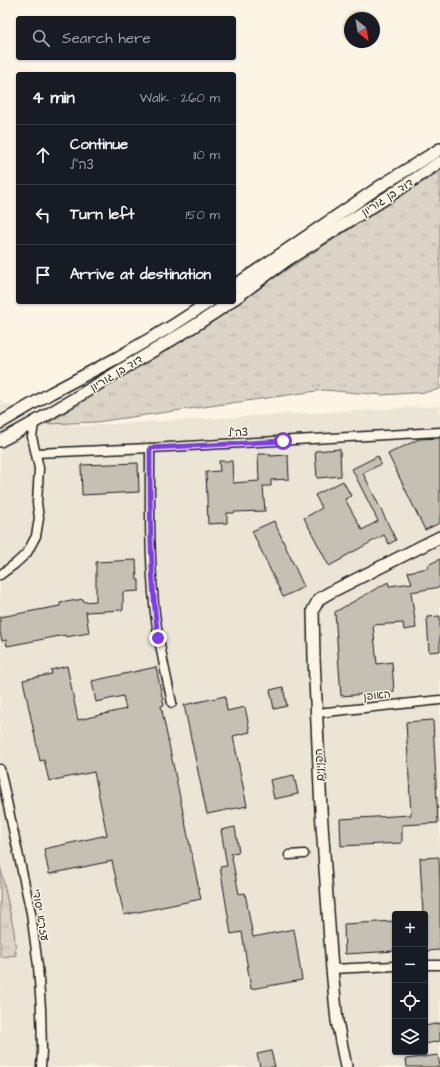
<!DOCTYPE html>
<meta charset="utf-8">
<style>
:root{--surface:#171b24;--page:#20242c;--text:#f1f3f6;--muted:#9ea1a6;--line:#363941}
body{margin:0;font-family:"Architects Daughter","Playpen Sans Hebrew",sans-serif;background:var(--page);color:var(--text)}
.controls{position:absolute;right:12px;bottom:12px;display:grid;overflow:hidden;border-radius:4px;box-shadow:0 1px 3px #0004}
.controls button{width:36px;height:36px;display:grid;place-items:center;padding:0;border:0;border-bottom:1px solid var(--line);background:var(--surface);color:var(--text);font:20px sans-serif}
.compass{position:absolute;left:344px;top:12px;width:36px;height:36px;border-radius:50%;background:var(--surface);box-shadow:0 1px 3px #0004;rotate:149deg}
.stop{position:absolute;width:12px;height:12px;margin:-9px;border:3px solid #7c3aed;border-radius:50%;background:#fff}
.stop.end{background:#7c3aed;border-color:#fff;box-shadow:0 1px 4px #0008}
.list{margin:0;padding:0;list-style:none}
h2{display:flex;justify-content:space-between;align-items:center;height:52px;margin:0;padding:0 16px;font-size:17px}
h2 small{font-size:13px;font-weight:400;color:var(--muted)}
.list li{display:grid;grid-template-columns:26px 1fr auto;gap:12px;align-items:center;box-sizing:border-box;height:60px;padding:0 16px;border-top:1px solid var(--line)}
.list b{display:block;font-size:15px;white-space:nowrap}
.list p{margin:0;font-size:13px;white-space:nowrap;color:var(--muted)}
.list em{font-size:13px;font-style:normal;color:var(--muted)}
.icon{flex:none;width:22px;height:22px;fill:none;stroke:currentColor;stroke-width:2;stroke-linecap:round;stroke-linejoin:round}
.map{position:relative;flex:none;width:440px;height:1067px;overflow:hidden}
.search{position:absolute;background:var(--surface);box-shadow:0 1px 3px #0004;left:16px;top:16px;width:220px;height:44px;display:flex;align-items:center;gap:10px;box-sizing:border-box;padding:0 14px;border-radius:4px;color:var(--muted);font-size:15px}
.panel{position:absolute;background:var(--surface);box-shadow:0 1px 3px #0004;left:16px;top:72px;width:220px;height:232px;border-radius:4px}
.map>svg:first-child{display:block}
</style>
<div class="map">
<svg width="440" height="1067" viewBox="0 0 440 1067">
<defs>
<pattern id="grass-tufts" width="24" height="20" patternUnits="userSpaceOnUse"><rect width="24" height="20" fill="#dbd5c8"/><path d="M3 7l-1-3M5 7V3M7 7l1-3M15 17l-1-3M17 17v-4M19 17l1-3" fill="none" stroke="#bbb6ab"/></pattern>
</defs>
<rect width="100%" height="100%" fill="#fcf5e5"/>
<filter id="ink" filterUnits="userSpaceOnUse"><feTurbulence type="fractalNoise" baseFrequency=".025" numOctaves="2"/><feDisplacementMap in="SourceGraphic" scale="8" xChannelSelector="R" yChannelSelector="G"/><feConvolveMatrix kernelMatrix="1 2 1 2 8 2 1 2 1" color-interpolation-filters="sRGB"/></filter>
<g filter="url(#ink)">
<path fill="#ebe5d6" fill-rule="evenodd" d="M0 397 3 403 74 426 440 406V1067H0ZM395 914H425V1052H395Z"/>
<g fill="url(#grass-tufts)" stroke="#7c7872">
<path d="M440 171V389L427 392 383 395 324 390 96 422 47 424Z"/>
<path d="M0 866 14 931 16 955 0 957Z"/>
</g>
<g fill="#c4c0b3" stroke="#1c1c1c">
<path d="M440 438V523L425 530 388 454 419 439Z"/>
<path d="M340 449 341 476 317 478 315 451Z"/>
<path d="M258 454H270V456L288 455 289 479 271 480V486H263L265 511 234 512V513H227V523L208 524 206 472 220 471 219 461H232L233 483 259 481Z"/>
<path d="M378 456 381 464 363 473 396 540 389 544 384 535 342 558V559L329 566 304 518 322 508 315 495 343 481 351 496 345 499 362 530 378 521 352 469Z"/>
<path d="M138 463 139 492 82 495 81 465Z"/>
<path d="M274 521 304 587 283 597 252 531Z"/>
<path d="M440 559V587L411 592 416 628 404 630 403 623 373 625 377 664 392 662 394 692 341 696 335 612 388 582 389 586 412 583 408 572 428 568V565Z"/>
<path d="M136 560 137 580H139V591L123 592V610L86 612 89 633 66 637 65 635 7 646 6 640 2 641 0 632V617L60 606V603L83 599 84 602 96 601V562Z"/>
<path d="M440 616V651L429 652 427 617Z"/>
<path d="M67 666 78 720 126 709 123 696 96 702 92 681 156 667 164 705 161 706 201 899 124 915 112 861 49 874 44 849 107 835 94 772 49 781 44 760 40 761 23 680 52 674 51 670Z"/>
<path d="M283 687 287 706 274 709 270 690Z"/>
<path d="M225 696 227 711 245 707 250 732 233 736 247 806 207 814 184 705Z"/>
<path d="M433 720 438 823 402 825V843L341 846 340 819 411 815 406 722Z"/>
<path d="M294 775 298 794 274 799 270 780Z"/>
<path d="M235 827 239 852 231 853 239 894 245 893 253 937 294 929 302 980 251 989 242 932 231 934 220 867 227 866 221 830Z"/>
<path d="M439 857 440 885V950L425 951V914H423L420 858Z"/>
<path d="M395 921V951L345 954 344 924Z"/>
<path d="M440 1023V1041L425 1044V1026Z"/>
<path d="M271 1051 275 1067H260L257 1054Z"/>
<path d="M438 1055 440 1067H407L406 1059Z"/>
</g>
<g fill="none" stroke-linecap="round" stroke-linejoin="round">
<g stroke="#1c1c1c" stroke-width="11">
<g id="street">
<path d="M150 448C150 500 149 552 154 604 157 637 165 670 172 703"/>
<path d="M36 453 150 448 440 432"/>
<path d="M0 575 15 564 27 553 36 536 39 518 37 503 39 468 32 437 34 424 37 422"/>
<path d="M317 713 440 700"/>
<path d="M0 769 31 913 38 966 41 1009 42 1050 41 1067"/>
<path d="M289 855 304 854"/>
<path d="M425 965H440"/>
<path d="M332 969 395 966"/>
</g>
</g>
<g stroke="#1c1c1c" stroke-width="14">
<g id="secondary">
<path d="M234 286 379 187 440 149"/>
<path d="M234 299 287 260 386 198 440 162"/>
<path d="M0 423 51 393 115 359 172 326 209 302"/>
<path d="M0 441C43 419 85 392 126 367 161 346 197 326 230 302"/>
<path d="M346 1067 337 1021 332 969 321 810 314 658 313 610 319 599 329 593 440 537"/>
</g>
</g>
<use href="#street" stroke="#fcf5e5" stroke-width="8"/>
<use href="#secondary" stroke="#fcf5e5" stroke-width="11"/>
</g>
</g>
<g fill="none" stroke-linecap="round" stroke-linejoin="round" filter="url(#ink)">
<path stroke="#7c3aed" stroke-width="5" d="M158 638C150 575 150 512 150 448L283 441"/>
</g>
<g text-anchor="middle" stroke-width="3" stroke-linejoin="round" paint-order="stroke">
<g font-size="11" fill="#1c1c1c" stroke="#fcf5e5">
<text transform="translate(387 197) rotate(-33)" y="4">דוד בן גוריון</text>
<text transform="translate(116 373) rotate(-31)" y="4">דוד בן גוריון</text>
<text transform="translate(238 432) rotate(-3)" y="4">צה"ל</text>
<text transform="translate(377 695) rotate(-6)" y="4">האופן</text>
<text transform="translate(319 765) rotate(-93)" y="4">הפנינים</text>
<text transform="translate(41 915) rotate(80)" y="4">עזרא יסודי</text>
</g>
</g>
</svg>
<div class="controls">
<button>+</button>
<button>−</button>
<button><svg class="icon" aria-label="locate" viewBox="0 0 24 24"><circle cx="12" cy="12" r="6"/><path d="M12 2v4M12 18v4M2 12h4M18 12h4"/></svg></button>
<button><svg class="icon" aria-label="layers" viewBox="0 0 24 24"><path d="M12 4l9 5-9 5-9-5zM3 14l9 5 9-5"/></svg></button>
</div>
<svg class="compass" viewBox="-18 -18 36 36"><path d="M0-13l5 13h-10z" fill="#e53935"/><path d="M0 13l5-13h-10z" fill="#9ea1a6"/></svg>
<div class="stop" style="left:283px;top:441px"></div>
<div class="stop end" style="left:158px;top:638px"></div>
<div class="search"><svg class="icon" aria-label="search" viewBox="0 0 24 24"><circle cx="10" cy="10" r="6"/><path d="M15 15l6 6"/></svg>Search here</div>
<section class="panel">
<h2>4 min<small>Walk · 260 m</small></h2>
<ul class="list">
<li><svg class="icon" aria-label="ahead" viewBox="0 0 24 24"><path d="M12 20V5M6 11l6-6 6 6"/></svg><div><b>Continue</b><p>צה&quot;ל</p></div><em>110 m</em></li>
<li><svg class="icon" aria-label="left" viewBox="0 0 24 24"><path d="M17 20v-9H6M10 6l-5 5 5 5"/></svg><div><b>Turn left</b></div><em>150 m</em></li>
<li><svg class="icon" aria-label="arrive" viewBox="0 0 24 24"><path d="M6 21V4h12l-3 4 3 4H6"/></svg><div><b>Arrive at destination</b></div></li>
</ul>
</section>
</div>
